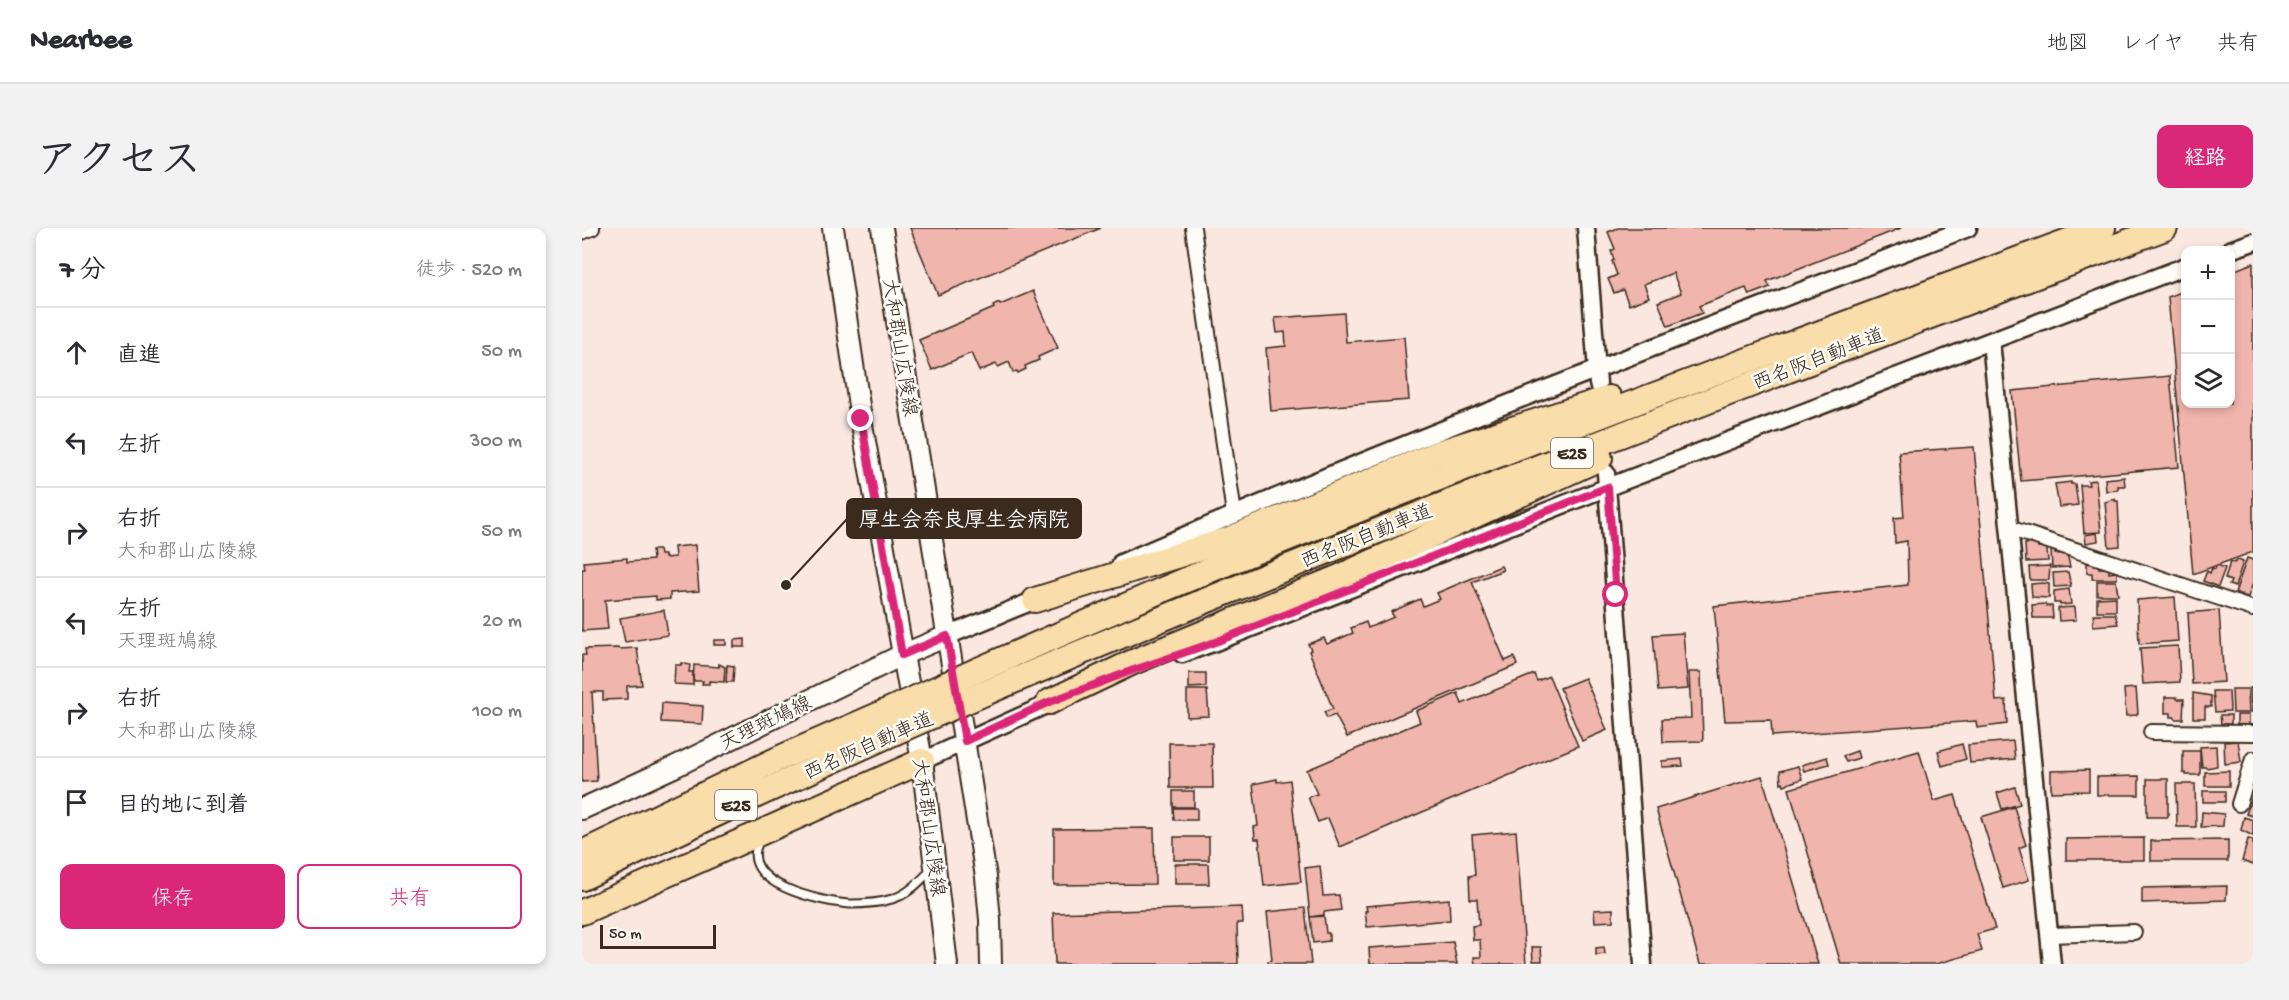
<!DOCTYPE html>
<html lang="ja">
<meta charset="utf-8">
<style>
:root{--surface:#fff;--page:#f2f2f3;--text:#2b2b33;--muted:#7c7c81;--line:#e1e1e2;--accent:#db2777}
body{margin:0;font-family:"Gochi Hand","Klee One",sans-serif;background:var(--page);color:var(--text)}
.controls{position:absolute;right:18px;top:18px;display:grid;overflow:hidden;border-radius:12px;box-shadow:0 3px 9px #0003}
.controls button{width:54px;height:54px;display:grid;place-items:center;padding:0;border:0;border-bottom:2px solid var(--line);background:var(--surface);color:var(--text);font:30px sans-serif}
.scale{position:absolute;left:18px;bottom:15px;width:116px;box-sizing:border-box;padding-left:6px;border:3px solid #3b2a1e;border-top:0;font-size:16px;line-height:21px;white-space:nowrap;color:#3b2a1e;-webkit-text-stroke:4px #fdfcf7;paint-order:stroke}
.stop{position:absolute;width:18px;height:18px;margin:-14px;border:4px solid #db2777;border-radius:50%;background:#fff}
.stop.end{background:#db2777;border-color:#fff;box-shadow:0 2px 6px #0008}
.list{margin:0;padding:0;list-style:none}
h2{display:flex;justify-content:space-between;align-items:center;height:78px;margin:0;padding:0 24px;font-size:26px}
h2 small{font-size:20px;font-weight:400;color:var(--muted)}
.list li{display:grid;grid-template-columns:39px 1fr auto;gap:18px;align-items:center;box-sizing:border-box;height:90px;padding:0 24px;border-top:2px solid var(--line)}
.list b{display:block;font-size:22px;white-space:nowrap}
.list p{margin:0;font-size:20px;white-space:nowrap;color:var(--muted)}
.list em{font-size:20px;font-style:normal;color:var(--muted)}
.actions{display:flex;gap:12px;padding:18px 24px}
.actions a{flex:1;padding:14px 0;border:2px solid var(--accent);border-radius:12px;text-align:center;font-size:21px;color:var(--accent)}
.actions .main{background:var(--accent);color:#fff}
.icon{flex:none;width:33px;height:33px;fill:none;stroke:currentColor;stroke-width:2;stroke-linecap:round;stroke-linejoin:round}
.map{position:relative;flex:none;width:1671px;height:736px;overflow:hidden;border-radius:12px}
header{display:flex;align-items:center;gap:36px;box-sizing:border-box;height:84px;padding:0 30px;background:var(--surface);border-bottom:2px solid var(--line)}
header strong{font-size:28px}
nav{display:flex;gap:33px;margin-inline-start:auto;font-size:21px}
.intro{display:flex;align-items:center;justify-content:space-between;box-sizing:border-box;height:144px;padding:0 36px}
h1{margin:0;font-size:42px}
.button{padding:15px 27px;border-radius:12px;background:var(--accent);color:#fff;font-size:21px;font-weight:700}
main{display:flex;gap:36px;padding:0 36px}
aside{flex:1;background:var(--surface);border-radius:12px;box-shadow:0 3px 9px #0003}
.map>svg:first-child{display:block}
</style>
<header>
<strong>Nearbee</strong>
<nav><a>地図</a><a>レイヤ</a><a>共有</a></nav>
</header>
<div class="intro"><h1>アクセス</h1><a class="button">経路</a></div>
<main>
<aside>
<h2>7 分<small>徒歩 · 520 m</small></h2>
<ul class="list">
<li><svg class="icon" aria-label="ahead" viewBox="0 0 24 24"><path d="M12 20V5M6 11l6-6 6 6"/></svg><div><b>直進</b></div><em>50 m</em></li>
<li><svg class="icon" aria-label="left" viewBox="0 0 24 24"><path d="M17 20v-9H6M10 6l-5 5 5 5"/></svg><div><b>左折</b></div><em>300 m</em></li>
<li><svg class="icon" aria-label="right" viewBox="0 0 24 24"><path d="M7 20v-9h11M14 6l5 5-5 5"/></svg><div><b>右折</b><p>大和郡山広陵線</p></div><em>50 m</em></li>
<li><svg class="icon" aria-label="left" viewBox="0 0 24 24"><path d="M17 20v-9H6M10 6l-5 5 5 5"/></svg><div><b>左折</b><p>天理斑鳩線</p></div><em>20 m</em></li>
<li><svg class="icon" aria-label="right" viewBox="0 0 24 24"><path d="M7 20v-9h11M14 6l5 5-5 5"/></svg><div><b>右折</b><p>大和郡山広陵線</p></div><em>100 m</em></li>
<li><svg class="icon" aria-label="arrive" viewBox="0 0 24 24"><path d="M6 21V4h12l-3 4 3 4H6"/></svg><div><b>目的地に到着</b></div></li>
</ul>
<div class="actions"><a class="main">保存</a><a>共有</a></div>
</aside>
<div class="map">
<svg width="1671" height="736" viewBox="0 0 1671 736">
<rect width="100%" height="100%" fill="#f9e7e0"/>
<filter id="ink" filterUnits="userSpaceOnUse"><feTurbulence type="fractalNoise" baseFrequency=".0167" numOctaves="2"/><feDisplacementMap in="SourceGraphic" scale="12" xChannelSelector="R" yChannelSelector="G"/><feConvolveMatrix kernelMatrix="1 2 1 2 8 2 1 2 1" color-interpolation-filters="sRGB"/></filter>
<g filter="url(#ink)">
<g fill="#f0b5ac" stroke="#3b2a1e" stroke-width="1.5">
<path d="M328 0H519L356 67Z"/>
<path d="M1036 0H1319L1185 53 1188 59 1167 67 1164 60 1117 78 1120 85 1086 98 1076 74 1099 65 1091 45 1062 56 1067 69 1047 77 1041 62 1032 65 1026 51 1035 47 1030 33 1032 32 1029 23 1033 21 1026 4Z"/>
<path d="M1671 35V324L1611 346 1586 69 1604 62V176H1648V44Z"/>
<path d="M451 63 476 120 456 129 457 132 443 138 444 141 436 145 435 143 431 144 427 134 416 139 414 136 397 143 389 125 350 142 337 112 412 80 411 78 417 75 418 77Z"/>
<path d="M762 85 764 114 822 109 827 172 689 183 684 120 704 118 703 104 695 105 693 90Z"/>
<path d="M1588 148 1597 239 1439 253 1430 163Z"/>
<path d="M1392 219 1414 473 1424 472 1425 496 1395 500 1394 493 1190 508 1189 492 1143 493 1132 378 1326 357 1325 313 1313 315 1312 290 1322 289 1317 224Z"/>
<path d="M1542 249 1543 258H1536V262L1524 263 1523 251Z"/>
<path d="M1514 252 1519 304 1502 305 1498 257H1507L1506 253Z"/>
<path d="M1489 254V256H1493L1496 277 1477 279 1473 256Z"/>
<path d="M1533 271V273H1536L1538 318 1527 319 1523 274Z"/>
<path d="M1515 305 1516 313 1504 315 1503 307Z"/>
<path d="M1456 315V319H1464L1465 322 1466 333 1444 334 1443 316Z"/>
<path d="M113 317 117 363 88 365V371L74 372V368L23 372 26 401 0 403V341H3L2 334 45 330V334L71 332 70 322H77L78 327H83V330L93 329 92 319Z"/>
<path d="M1469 322H1473V326L1485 325 1488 339 1470 340Z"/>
<path d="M1665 330 1671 332V355L1666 369 1653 365Z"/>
<path d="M1656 332 1661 334 1653 359 1647 357 1649 353 1643 351 1648 334 1652 335Z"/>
<path d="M1505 335 1517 337V340H1527V345L1535 344V351H1510V345H1505Z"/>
<path d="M1635 337 1643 340 1636 359 1621 353 1625 343 1628 345 1630 340 1633 341Z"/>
<path d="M919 338 921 342 890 354 923 433 932 429 935 437 765 509 753 487 745 490 742 484 751 481 727 423 729 422 726 416 742 410 745 416 771 405 769 400 784 394 786 400 812 389 809 384 838 371 841 378 858 371 855 365Z"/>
<path d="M1468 338 1467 352H1448L1447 339Z"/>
<path d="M1486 344 1489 358 1472 359 1471 345Z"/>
<path d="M1515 353H1534L1536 367H1515Z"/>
<path d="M1461 355 1467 356V370L1450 369 1449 356Z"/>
<path d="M1487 361 1489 376 1478 377V375H1472V363Z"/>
<path d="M1534 369V383H1515V370Z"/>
<path d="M1593 369 1596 413 1557 416 1555 372Z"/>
<path d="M1463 376 1464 378H1470L1471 390H1451L1450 377Z"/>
<path d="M1493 379 1494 392 1477 393 1476 380Z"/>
<path d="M82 382 86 407 43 414 38 390Z"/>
<path d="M1637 382 1642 454 1610 456 1606 385Z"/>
<path d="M1512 386H1533L1536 396 1511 398Z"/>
<path d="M1101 405 1106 461 1076 463 1071 407Z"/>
<path d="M163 411V419H152V412Z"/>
<rect x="132" y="412" width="12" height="5"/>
<path d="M1596 418 1598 454 1561 456 1558 420Z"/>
<path d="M36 420 37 421 55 420 60 457 45 458V471L21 472V464H10L15 553 0 554V427H4L3 421Z"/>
<path d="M99 435 108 437 107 444H111V457L92 456 93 437H99Z"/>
<path d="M137 436 143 439 142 454 127 453V456H120L121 453H111L112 437 137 439Z"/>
<path d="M145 437 152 438 151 454H144Z"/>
<path d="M1107 444H1119L1121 513 1081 514 1080 491 1109 490Z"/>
<path d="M607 445H624V459L607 460Z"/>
<path d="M952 446 955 453 967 448 996 518 758 619 746 590 736 594 726 569 735 566 725 542 838 494 834 483 876 465 880 476Z"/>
<path d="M1003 450 1025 502 1000 513 978 460Z"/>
<path d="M1554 460 1556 485 1554 487 1544 488 1542 461Z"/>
<path d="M1668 460H1671V484H1669Z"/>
<path d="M1650 461H1666L1667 485H1651Z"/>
<path d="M605 462H625L627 488 605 489Z"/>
<path d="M1631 463H1647L1648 483 1633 484Z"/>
<path d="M1611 465 1629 468V479H1623V490H1611Z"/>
<path d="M1583 469H1595V471H1602L1601 491H1593V489H1589V485H1583Z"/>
<path d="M80 475 121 478 120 496 79 494Z"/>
<path d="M1638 487H1649V496H1639Z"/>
<rect x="1655" y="487" width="12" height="10"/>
<path d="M1431 513 1433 531 1388 535 1386 517Z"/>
<path d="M1656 513 1659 534 1643 536 1642 514Z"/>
<path d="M587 515H630L631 560H588Z"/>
<path d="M1380 516 1384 531 1360 538 1356 523Z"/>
<path d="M1634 518 1635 538 1624 540V539H1620L1618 519Z"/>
<path d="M1275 523 1277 530 1264 534 1261 528Z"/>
<path d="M1337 523 1352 573 1373 567 1413 701 1395 706 1400 723 1354 736H1259L1207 561Z"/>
<path d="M1601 523H1618V547H1604V545H1601Z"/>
<path d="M1245 529 1247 536 1222 543 1220 537Z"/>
<path d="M1100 531 1101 538 1080 539V533Z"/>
<path d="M1216 538 1220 551 1202 557 1201 554 1199 555 1198 543Z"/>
<path d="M1507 542V563L1469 564V543Z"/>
<path d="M1647 543V558H1623V544Z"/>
<path d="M1180 548 1236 736H1118L1074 581Z"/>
<path d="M1557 548V567H1515V549Z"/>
<path d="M695 551V554L708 552 719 654 682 658 677 611H673L672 599 676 598 671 556Z"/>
<rect x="1565" y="551" width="21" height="38"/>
<path d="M1594 556H1613L1614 599H1595Z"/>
<path d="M1433 559 1438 576 1420 581 1415 565Z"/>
<rect x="591" y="563" width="21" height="16"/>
<rect x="1621" y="563" width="22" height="11"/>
<path d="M1670 569H1671V588L1664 586Z"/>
<path d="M1432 579 1444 617 1437 620 1447 652 1421 660 1399 589Z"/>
<path d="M591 580H615V592H592Z"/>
<path d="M1620 584 1642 586 1641 598 1619 599Z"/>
<path d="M1662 589 1671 592V608L1659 602Z"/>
<path d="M572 600 573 656 472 657V601Z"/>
<path d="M934 603 944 736H893L892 729H899L898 712H891L890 698 897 697 895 671H888L887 648 893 647 890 607Z"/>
<rect x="592" y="609" width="35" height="23"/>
<path d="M1562 610V632H1484V611Z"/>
<path d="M1666 611 1671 612V637L1660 633Z"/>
<path d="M1646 612V633H1569V613Z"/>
<path d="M593 636H626L627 656H593Z"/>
<path d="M738 638 741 668 757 667 759 682 742 684V687L728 689 723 640Z"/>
<path d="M1645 658 1644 672 1560 675V660Z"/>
<path d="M867 671 868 692 785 699 783 683H785L784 678Z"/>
<path d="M660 679 661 695H655L656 736H473L471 685Z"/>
<path d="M723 680 729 736H686V733L690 732 685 684Z"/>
<path d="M1031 681V693L1013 694 1012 682Z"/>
<path d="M742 688 744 705H747V713L731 715 728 689Z"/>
<path d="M871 714 875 736H788L787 720Z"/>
<path d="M950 719H959L960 733H951Z"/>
<path d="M1022 719 1023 726 1014 727V720Z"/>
</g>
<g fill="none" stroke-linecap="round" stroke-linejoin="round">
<g stroke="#3b2a1e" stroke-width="11">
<path id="service" d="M178 612C152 656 241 674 268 676 282 676 297 675 310 671 327 666 338 653 350 641"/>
</g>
<g stroke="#3b2a1e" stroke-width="18">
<g id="minor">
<path d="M611 0 652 286"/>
<path d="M0 4 10 0"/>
<path d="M1427 300 1671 381"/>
<path d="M1569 504 1671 505"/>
<path d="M1657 576 1671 531"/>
<path d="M1468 707 1552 704"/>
</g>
</g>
<g stroke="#3b2a1e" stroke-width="21">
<g id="tertiary">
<path d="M1004 0 1016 156"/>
<path d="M1648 22 1671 14"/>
<path d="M1409 113 1470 736"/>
<path d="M1024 245 1061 736"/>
<path d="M539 335C818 214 1102 107 1386 0"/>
<path d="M365 408 463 368"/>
<path d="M600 426 636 413 1026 259 1604 38"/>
<path d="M340 533 477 471"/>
</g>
</g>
<g stroke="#3b2a1e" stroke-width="24">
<g id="secondary">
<path d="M251 0 279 191 340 533 365 736"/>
<path d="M300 0 404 649 408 692 409 736"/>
<path d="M0 581 94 538 320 427 365 408"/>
</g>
</g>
<g stroke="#3b2a1e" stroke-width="28">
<g id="motorway">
<path d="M453 372 645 312 856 225 1027 170"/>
<path d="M396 442C458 415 519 388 580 362 890 232 1206 117 1521 0"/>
<path d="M403 465C793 299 1187 147 1583 0"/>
<path d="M467 474 551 434 760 348 1018 230"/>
<path d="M0 625 198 530 303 484"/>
<path d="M0 650 166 571 309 506"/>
<path d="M0 684 340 533"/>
</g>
</g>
<use href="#service" stroke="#fdfcf7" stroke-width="7"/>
<use href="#minor" stroke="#fdfcf7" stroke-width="14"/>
<use href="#tertiary" stroke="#fdfcf7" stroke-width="16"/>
<use href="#secondary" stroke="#fdfcf7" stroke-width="20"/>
<use href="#motorway" stroke="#f9deab" stroke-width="24"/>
<g stroke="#3b2a1e" stroke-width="28" stroke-linecap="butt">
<g id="motorway-bridge">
<path d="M303 484 396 442"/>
<path d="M309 506 403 465"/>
</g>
</g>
<use href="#motorway-bridge" stroke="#f9deab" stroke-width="24"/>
</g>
</g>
<g fill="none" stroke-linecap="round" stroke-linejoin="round" filter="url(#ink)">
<path stroke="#db2777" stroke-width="8" d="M279 191 320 427 365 408 383 513 467 474 549 443 636 413 1026 259 1034 367"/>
</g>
<g text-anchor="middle" stroke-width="5" stroke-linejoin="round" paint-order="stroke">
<g fill="#fdfcf7" stroke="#75695f" stroke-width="1.5">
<rect x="969" y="210" width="42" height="30" rx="4.5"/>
<rect x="133" y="562" width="42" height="30" rx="4.5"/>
</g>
<g font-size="18" font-weight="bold" fill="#3b2a1e">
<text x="990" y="231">E25</text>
<text x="154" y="583">E25</text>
</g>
<g font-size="20" fill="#3b2a1e" stroke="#fdfcf7">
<text transform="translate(319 119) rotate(81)" y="7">大和郡山広陵線</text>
<text transform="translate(1236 130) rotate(-21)" y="7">西名阪自動車道</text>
<text transform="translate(784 307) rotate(-22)" y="7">西名阪自動車道</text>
<text transform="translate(183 494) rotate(-26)" y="7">天理斑鳩線</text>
<text transform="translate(286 517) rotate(-24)" y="7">西名阪自動車道</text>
<text transform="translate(348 599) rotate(82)" y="7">大和郡山広陵線</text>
</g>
</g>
<path fill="none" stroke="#3b2a1e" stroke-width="2" d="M204 357L265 291"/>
<circle fill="#3b2a1e" stroke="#fdfcf7" stroke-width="2" cx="204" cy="357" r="6"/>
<rect fill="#3b2a1e" stroke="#3b2a1e" stroke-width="2" x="265" y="271" width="234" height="39" rx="6"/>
<g font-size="21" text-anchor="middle" font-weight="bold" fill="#fff">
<text x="382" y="298">厚生会奈良厚生会病院</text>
</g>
</svg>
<div class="controls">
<button>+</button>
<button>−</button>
<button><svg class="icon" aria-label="layers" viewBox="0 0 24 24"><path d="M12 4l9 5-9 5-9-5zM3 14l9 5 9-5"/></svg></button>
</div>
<div class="scale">50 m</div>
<div class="stop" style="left:1034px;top:367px"></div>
<div class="stop end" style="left:279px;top:191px"></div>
</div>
</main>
